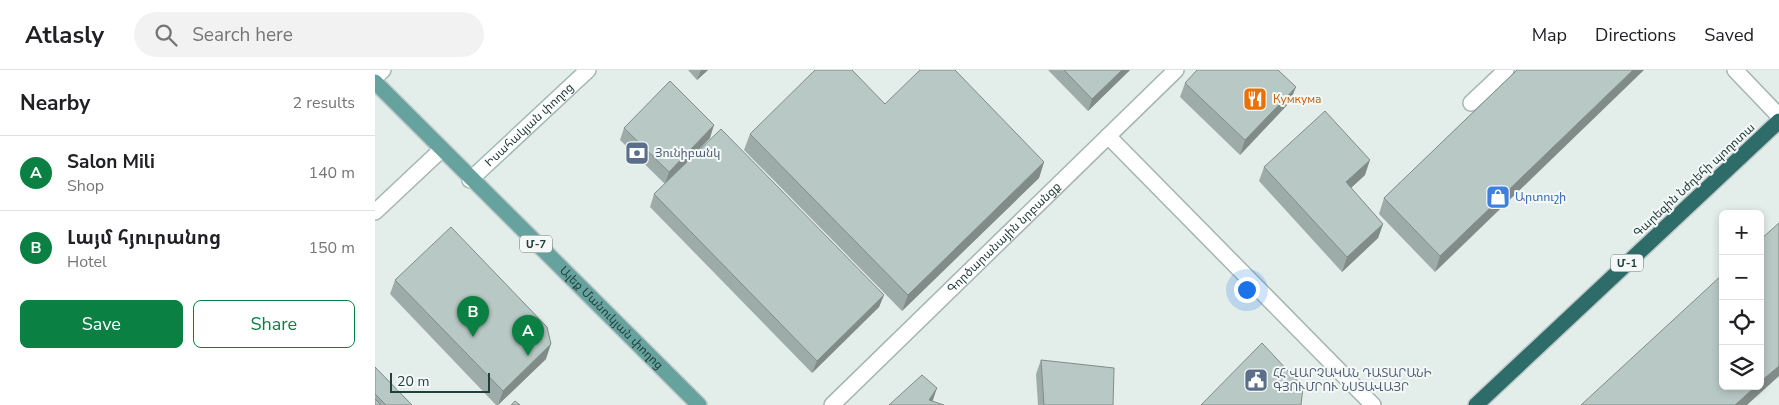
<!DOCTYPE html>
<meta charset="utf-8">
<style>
:root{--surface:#fff;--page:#f2f2f2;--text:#202124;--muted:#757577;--line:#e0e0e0;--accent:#0b8043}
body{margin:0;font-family:"Nunito Sans","Noto Sans Armenian",sans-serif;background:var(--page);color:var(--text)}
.controls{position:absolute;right:15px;bottom:15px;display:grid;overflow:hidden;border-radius:8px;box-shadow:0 2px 8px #0003}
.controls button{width:45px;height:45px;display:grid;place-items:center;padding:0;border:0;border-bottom:1px solid var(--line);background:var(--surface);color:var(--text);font:25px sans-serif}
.scale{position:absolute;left:15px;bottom:12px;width:100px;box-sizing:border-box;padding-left:5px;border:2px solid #223f3c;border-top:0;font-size:14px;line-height:18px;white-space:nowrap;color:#223f3c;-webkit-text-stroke:4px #f4f9f8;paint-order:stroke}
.you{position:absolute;left:871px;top:219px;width:18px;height:18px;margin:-12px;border:4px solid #fff;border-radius:50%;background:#1a73e8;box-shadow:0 0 0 8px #1a73e833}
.badge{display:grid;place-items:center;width:32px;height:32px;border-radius:50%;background:var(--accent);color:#fff;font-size:16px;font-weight:700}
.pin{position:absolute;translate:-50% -41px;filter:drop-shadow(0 1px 2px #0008)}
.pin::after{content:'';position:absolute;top:26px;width:18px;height:15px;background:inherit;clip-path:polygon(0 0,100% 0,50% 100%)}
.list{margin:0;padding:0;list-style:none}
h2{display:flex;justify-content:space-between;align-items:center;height:65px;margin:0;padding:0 20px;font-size:21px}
h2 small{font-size:16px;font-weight:400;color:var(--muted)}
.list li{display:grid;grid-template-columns:32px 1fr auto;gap:15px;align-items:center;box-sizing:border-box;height:75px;padding:0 20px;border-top:1px solid var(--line)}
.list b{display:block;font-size:19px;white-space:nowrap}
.list p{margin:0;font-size:16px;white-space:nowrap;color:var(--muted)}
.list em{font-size:16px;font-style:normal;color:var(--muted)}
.actions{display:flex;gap:10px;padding:15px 20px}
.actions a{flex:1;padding:11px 0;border:1px solid var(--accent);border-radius:8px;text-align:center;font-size:18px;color:var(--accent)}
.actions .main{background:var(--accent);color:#fff}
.icon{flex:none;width:28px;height:28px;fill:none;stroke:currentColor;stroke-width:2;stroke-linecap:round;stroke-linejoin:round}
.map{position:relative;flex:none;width:1404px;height:335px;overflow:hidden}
header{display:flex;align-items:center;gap:30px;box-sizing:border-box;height:70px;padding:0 25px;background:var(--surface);border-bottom:1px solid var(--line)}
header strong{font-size:24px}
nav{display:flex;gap:28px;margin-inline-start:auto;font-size:18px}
.search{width:350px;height:45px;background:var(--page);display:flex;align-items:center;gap:12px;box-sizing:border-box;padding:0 18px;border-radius:28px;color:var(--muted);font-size:19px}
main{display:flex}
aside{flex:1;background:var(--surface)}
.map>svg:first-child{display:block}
</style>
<header>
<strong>Atlasly</strong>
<div class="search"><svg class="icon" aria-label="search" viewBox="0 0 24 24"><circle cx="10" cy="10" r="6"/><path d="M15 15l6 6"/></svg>Search here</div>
<nav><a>Map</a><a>Directions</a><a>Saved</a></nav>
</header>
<main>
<aside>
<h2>Nearby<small>2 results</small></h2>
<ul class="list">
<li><span class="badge">A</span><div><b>Salon Mili</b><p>Shop</p></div><em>140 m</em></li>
<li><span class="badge">B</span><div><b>Լայմ հյուրանոց</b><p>Hotel</p></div><em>150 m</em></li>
</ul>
<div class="actions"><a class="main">Save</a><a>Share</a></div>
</aside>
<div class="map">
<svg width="1404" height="335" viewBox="0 0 1404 335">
<rect width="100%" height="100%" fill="#e3edea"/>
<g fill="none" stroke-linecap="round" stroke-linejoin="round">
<g stroke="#a5b5b2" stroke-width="18">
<g id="street">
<path d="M1360 0 1404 46"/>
<path d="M1096 33 1131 0"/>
<path d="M733 66 998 335"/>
<path d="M0 142 66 80"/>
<path id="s1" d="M457 335 801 0"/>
</g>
</g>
<g stroke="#a1b9b4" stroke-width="18">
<g id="secondary">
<path d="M0 7 8 0"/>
<path id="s2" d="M95 110 213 0"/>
</g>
</g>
<g stroke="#c1c9c8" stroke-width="18">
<g id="primary">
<path id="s3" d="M0 12 324 335"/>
</g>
</g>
<g stroke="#c1c9c8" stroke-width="18">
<path id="highway" d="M1101 335 1404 51"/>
</g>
<use href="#street" stroke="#fff" stroke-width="15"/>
<use href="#secondary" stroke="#fff" stroke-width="15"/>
<use href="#primary" stroke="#67a39e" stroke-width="15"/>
<use href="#highway" stroke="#2d6c69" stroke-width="15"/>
</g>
<g fill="#9eaca9">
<path d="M313 0H333L322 10Z"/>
<path d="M673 0H755L713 41Z"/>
<path d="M1142 0 1060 202 1004 144 1009 128Z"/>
<path d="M810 13 915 32 865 85 805 27Z"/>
<path d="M510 34 669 92 664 108 527 241 369 80 375 64Z"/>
<path d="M249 58 335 68 290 114 245 70Z"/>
<path d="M889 97 990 105 976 118 1008 154 1003 168 967 202 884 111Z"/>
<path d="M279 124 509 225 504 237 437 303 275 137Z"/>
<path d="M20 210 171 289 123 335H121L15 224Z"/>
<path d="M666 290 738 335H663L661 304Z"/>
<path d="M0 297 37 335H0Z"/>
</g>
<g fill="#818c89">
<path d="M326 0H333L322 10Z"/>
<path d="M747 0H755L713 41 717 29Z"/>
<path d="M1258 0H1269L1060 202 1065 186Z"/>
<path d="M921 17 915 32 865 85 870 70Z"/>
<path d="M339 55 335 68 290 114 294 102Z"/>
<path d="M995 90 990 105 966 127 971 112Z"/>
<path d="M669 92 664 108 527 241 533 225Z"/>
<path d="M1008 154 1003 168 967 202 972 187Z"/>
<path d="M509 225 504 237 437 303 442 291Z"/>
<path d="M176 274 171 289 123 335 128 321Z"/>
<path d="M1404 296V306L1372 335H1360L1381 316H1385V312Z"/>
<path d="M562 318 557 333 554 330Z"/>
</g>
<g fill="#b8c8c4" stroke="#818c89">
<path d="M440 0H477L510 34 545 0H580L669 92 533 225 375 64Z"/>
<path d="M689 0H747L717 29Z"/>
<path d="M822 0H903L921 17 870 70 810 13Z"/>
<path d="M1142 0H1258L1065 186 1009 128Z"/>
<path d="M295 11 339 55 294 102 249 58Z"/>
<path d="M950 41 995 90 971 112 1008 154 972 187 889 97Z"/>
<path d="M346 59 509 225 442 291 279 124Z"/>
<path d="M1404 153V296L1385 312V170Z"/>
<path d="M76 157 172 257 176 274 128 321 20 210Z"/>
<path d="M1348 204V316H1381L1360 335H1206Z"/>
<path d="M887 273 928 317 926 335H826Z"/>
<path d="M666 290 739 298 738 335H669Z"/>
<path d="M0 297 37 335H11L0 324Z"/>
<path d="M547 305 562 318 554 330 569 335H514Z"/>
<path d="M0 329 6 335H0Z"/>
<path d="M140 331 145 335H136Z"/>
</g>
<defs>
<g id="restaurant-square" transform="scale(1.25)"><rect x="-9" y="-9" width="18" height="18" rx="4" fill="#e8710a" stroke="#f4f9f8"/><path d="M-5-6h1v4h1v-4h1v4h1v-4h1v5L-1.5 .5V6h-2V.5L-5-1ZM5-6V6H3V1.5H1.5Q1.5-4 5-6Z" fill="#fff"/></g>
<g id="bank-square" transform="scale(1.25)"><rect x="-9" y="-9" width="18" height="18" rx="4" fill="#5c6f8a" stroke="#f4f9f8"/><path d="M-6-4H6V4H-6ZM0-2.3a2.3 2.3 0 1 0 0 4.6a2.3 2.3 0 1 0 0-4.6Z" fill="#fff"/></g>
<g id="shop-square" transform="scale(1.25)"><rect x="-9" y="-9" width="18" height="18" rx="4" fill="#3f7fe0" stroke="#f4f9f8"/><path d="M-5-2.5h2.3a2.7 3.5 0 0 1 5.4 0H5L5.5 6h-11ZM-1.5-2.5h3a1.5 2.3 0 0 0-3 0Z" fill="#fff"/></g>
<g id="civic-square" transform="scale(1.25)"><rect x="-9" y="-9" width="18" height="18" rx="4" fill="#5c6f8a" stroke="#f4f9f8"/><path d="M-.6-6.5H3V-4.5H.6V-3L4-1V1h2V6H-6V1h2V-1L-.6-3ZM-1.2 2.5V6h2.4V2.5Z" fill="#fff"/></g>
</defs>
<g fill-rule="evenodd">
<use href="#restaurant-square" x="880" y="29"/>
<use href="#bank-square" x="262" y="83"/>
<use href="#shop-square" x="1123" y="127"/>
<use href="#civic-square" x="881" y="310"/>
</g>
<g text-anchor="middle" stroke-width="4" stroke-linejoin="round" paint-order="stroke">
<g fill="#f4f9f8" stroke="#617774" stroke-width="1">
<rect x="145" y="165.5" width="32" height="17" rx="4"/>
<rect x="1236" y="184.5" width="32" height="17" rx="4"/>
</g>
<g font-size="11" font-weight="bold" fill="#223f3c">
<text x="161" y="178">Մ-7</text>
<text x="1252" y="197">Մ-1</text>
</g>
<g font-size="12" fill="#c56008" stroke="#f4f9f8" text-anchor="start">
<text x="898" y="33">Кумкума</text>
</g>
<g font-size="12" fill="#223f3c" stroke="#f4f9f8">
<text dy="4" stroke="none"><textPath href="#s2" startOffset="81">Իսահակյան փողոց</textPath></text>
<text transform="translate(1319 110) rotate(-43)" y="4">Գարեգին Նժդեհի պողոտա</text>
<text dy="4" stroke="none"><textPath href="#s1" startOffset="240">Գործարանային նրբանցք</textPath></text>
<text dy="4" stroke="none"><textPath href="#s3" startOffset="334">Ալեք Մանուկյան փողոց</textPath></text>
</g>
<g font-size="12" fill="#4e5e75" stroke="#f4f9f8" text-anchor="start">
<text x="280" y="87">Յունիբանկ</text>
<text x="898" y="307">ՀՀ ՎԱՐՉԱԿԱՆ ԴԱՏԱՐԱՆԻ<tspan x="898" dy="14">ԳՅՈՒՄՐՈՒ ՆՍՏԱՎԱՅՐ</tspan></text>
</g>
<g font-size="12" fill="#366cbe" stroke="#f4f9f8" text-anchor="start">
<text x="1140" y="131">Արտուշի</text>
</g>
</g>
</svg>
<div class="controls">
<button>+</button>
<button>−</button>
<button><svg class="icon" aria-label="locate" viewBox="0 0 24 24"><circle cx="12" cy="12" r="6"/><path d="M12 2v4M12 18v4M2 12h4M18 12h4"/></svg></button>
<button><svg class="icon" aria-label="layers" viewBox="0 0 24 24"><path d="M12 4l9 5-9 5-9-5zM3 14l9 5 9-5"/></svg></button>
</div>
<div class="scale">20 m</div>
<div class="you"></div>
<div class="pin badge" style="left:153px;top:286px">A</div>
<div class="pin badge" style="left:98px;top:267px">B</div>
</div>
</main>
